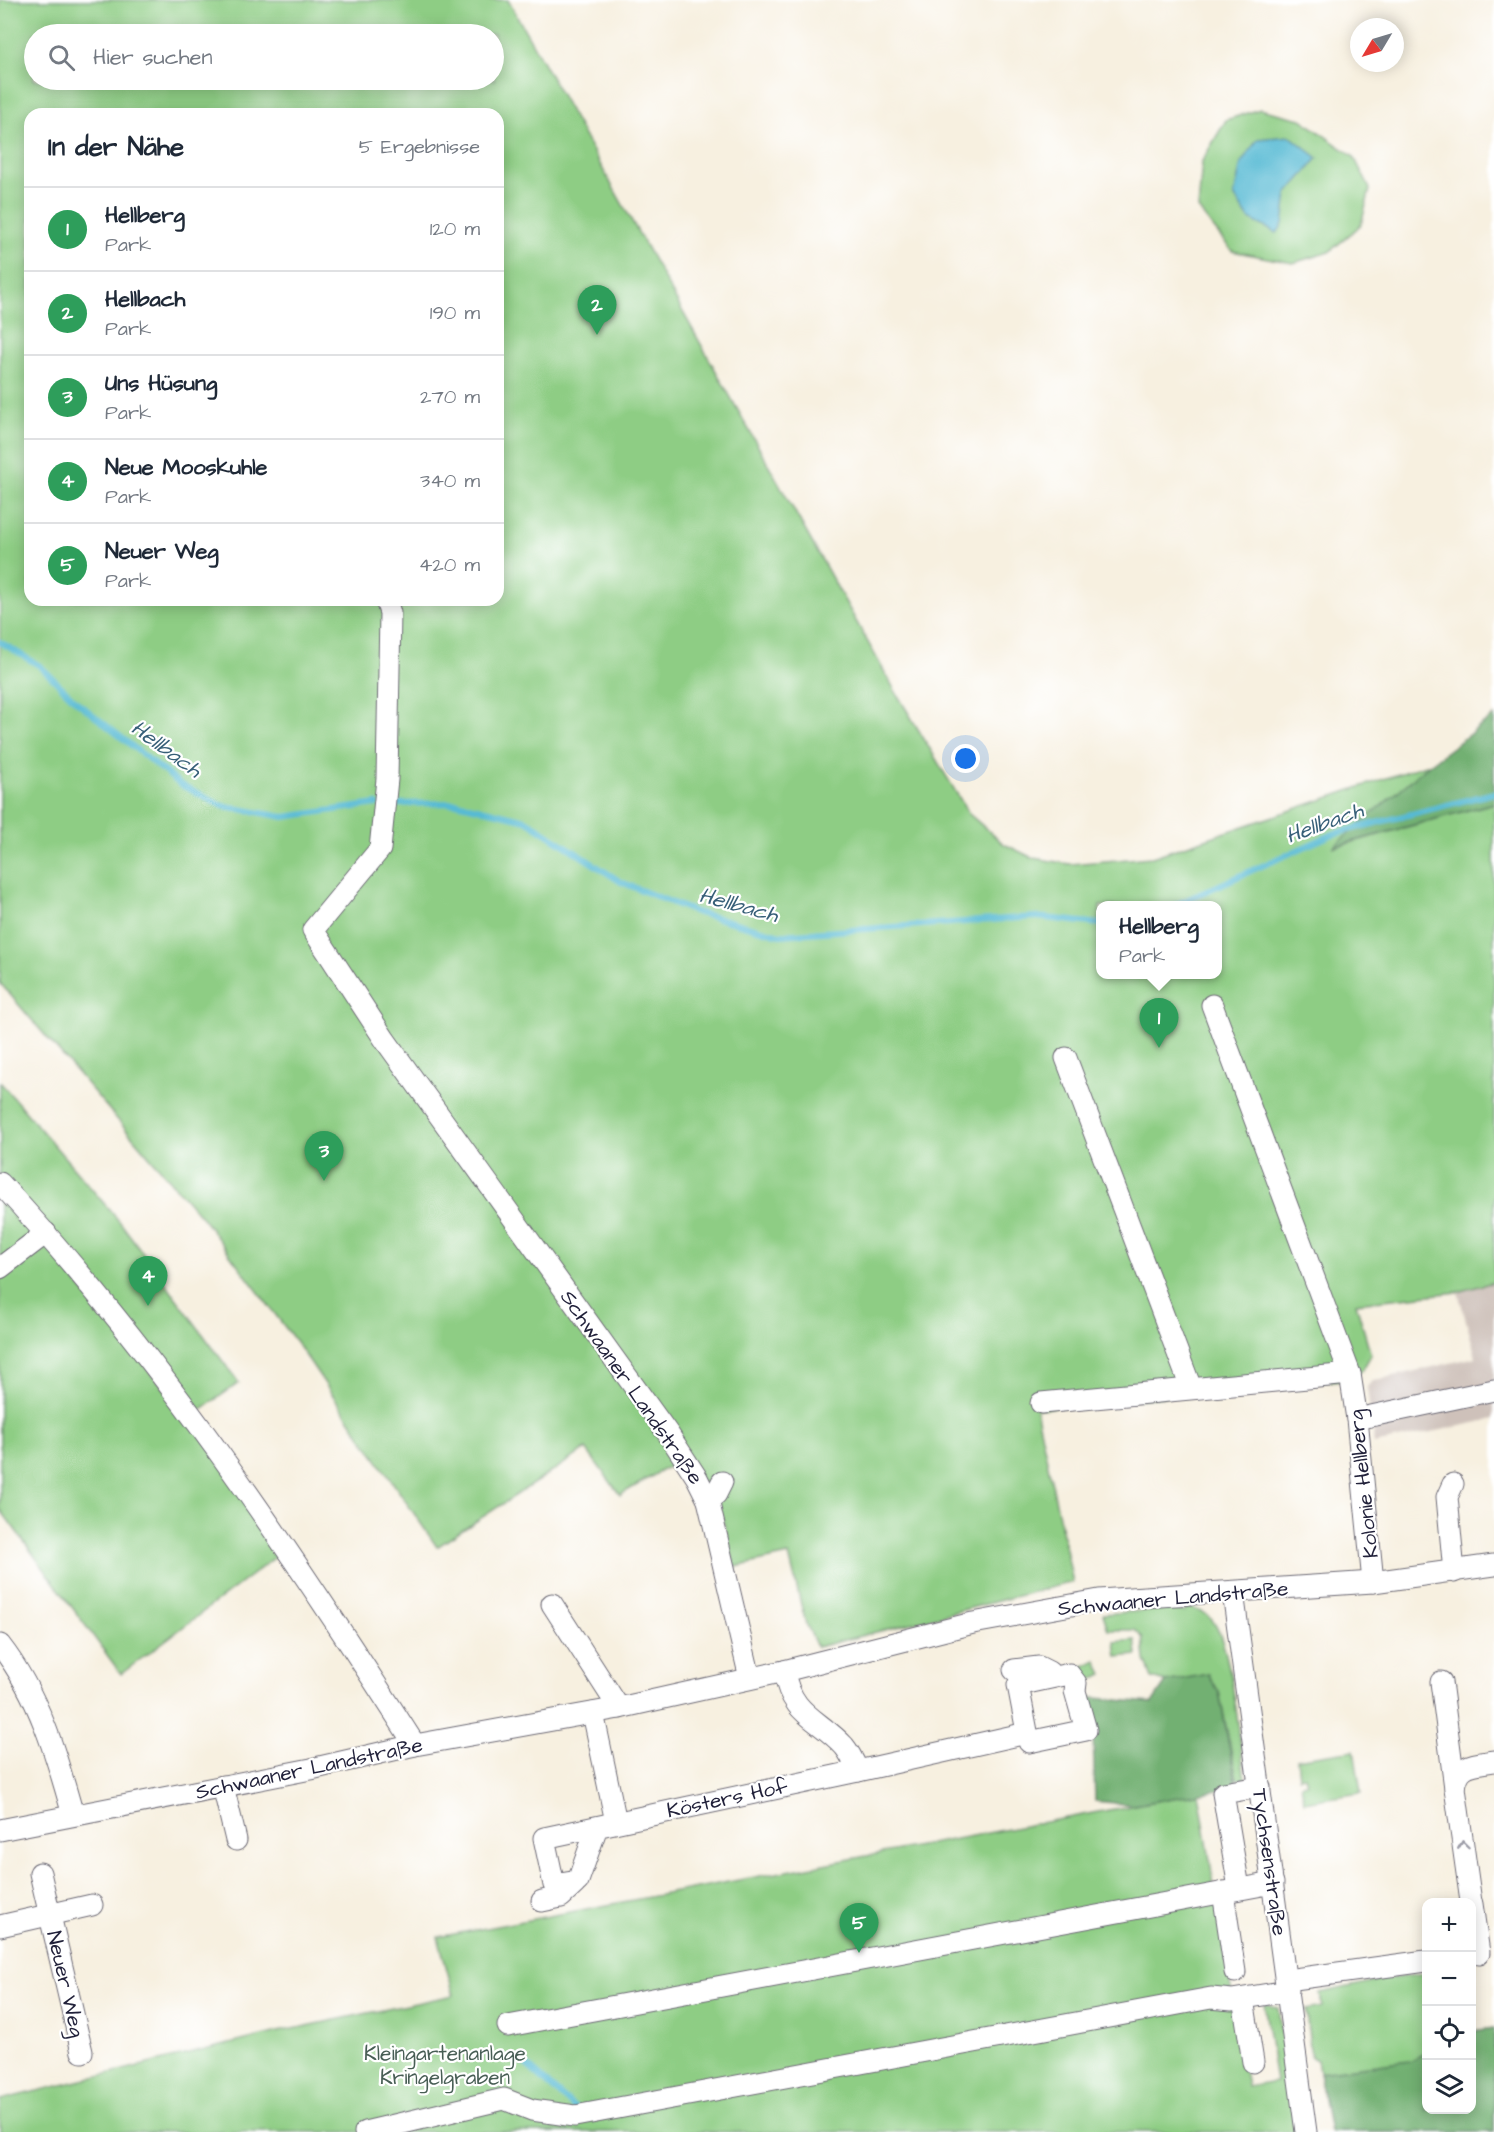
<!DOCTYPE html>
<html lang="de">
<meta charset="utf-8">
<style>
:root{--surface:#fff;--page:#f6f6f7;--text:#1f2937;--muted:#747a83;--line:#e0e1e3;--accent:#0f766e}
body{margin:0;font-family:"Architects Daughter",sans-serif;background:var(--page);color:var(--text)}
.controls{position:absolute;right:18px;bottom:18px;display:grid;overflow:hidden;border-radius:12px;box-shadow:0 3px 15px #0003}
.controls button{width:54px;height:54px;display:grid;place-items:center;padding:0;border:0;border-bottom:2px solid var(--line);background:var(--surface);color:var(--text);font:30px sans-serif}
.compass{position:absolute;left:1350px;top:18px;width:54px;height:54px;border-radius:50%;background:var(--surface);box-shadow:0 3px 15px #0003;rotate:232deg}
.you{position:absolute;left:966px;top:759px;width:21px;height:21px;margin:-15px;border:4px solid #fff;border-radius:50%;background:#1a73e8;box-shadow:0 0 0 9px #1a73e833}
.badge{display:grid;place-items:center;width:39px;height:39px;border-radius:50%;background:var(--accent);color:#fff;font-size:20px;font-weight:700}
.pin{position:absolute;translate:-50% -50px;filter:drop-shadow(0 2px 3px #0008)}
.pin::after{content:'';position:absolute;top:32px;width:21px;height:18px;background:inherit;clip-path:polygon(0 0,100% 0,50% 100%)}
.popup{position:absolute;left:1096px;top:901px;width:126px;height:78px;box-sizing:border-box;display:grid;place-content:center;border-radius:12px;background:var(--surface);filter:drop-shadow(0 2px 4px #0005);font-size:20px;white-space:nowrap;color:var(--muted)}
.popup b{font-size:22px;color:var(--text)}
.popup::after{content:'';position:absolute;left:50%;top:100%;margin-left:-12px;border:12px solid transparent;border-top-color:var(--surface)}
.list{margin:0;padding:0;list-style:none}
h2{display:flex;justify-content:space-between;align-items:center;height:78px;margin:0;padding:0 24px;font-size:26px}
h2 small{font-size:20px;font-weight:400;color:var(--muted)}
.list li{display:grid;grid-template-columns:39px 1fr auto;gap:18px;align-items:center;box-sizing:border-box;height:84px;padding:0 24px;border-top:2px solid var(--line)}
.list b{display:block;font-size:22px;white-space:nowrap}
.list p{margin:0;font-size:20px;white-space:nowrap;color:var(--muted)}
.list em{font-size:20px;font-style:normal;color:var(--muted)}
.icon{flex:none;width:33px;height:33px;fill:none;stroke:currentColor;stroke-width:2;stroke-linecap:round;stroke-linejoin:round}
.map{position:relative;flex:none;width:1494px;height:2132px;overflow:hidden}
.search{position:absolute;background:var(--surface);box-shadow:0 3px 15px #0003;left:24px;top:24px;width:480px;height:66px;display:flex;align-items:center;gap:15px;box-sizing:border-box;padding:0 21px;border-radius:33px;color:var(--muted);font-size:22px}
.panel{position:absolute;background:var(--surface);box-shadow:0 3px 15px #0003;left:24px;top:108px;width:480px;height:498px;border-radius:18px}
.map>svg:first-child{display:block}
</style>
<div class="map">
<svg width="1494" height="2132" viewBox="0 0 1494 2132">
<rect width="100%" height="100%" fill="#fff"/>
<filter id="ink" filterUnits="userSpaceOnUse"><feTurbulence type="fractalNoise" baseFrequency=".0167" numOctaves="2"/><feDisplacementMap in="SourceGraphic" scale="12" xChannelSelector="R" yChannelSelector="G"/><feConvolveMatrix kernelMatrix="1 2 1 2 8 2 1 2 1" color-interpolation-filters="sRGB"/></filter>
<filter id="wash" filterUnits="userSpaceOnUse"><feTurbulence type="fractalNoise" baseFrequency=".008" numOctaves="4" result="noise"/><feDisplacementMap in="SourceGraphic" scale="24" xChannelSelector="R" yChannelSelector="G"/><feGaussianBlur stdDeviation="1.35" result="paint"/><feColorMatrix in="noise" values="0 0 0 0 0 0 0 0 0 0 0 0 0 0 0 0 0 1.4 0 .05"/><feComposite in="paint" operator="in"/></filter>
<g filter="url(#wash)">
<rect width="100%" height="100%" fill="#f7f0e0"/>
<path fill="#cec1ba" d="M1494 1282V1419L1374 1444 1367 1387 1372 1381 1476 1357 1458 1292Z"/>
<g fill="#8ecd84" stroke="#587860" stroke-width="1.5" fill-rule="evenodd">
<path d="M0 0H508L897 694 969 814 1004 844 1033 858 1070 864 1152 857 1431 763 1335 847 1494 803V1282L1458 1292 1356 1303 1371 1355 1363 1369 1352 1379 1036 1409 1073 1582 817 1647 805 1621 789 1555 735 1567 716 1494 678 1461 620 1495 586 1449 437 1547 297 1343 203 1219 0 983ZM34 34H494V80H34ZM30 114H498V600H30ZM1100 906H1218V974H1100Z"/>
<path d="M1260 109 1301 119 1354 157 1370 189 1361 225 1329 252 1293 263 1232 251 1198 209 1202 161 1226 120Z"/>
<path d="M0 1082 120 1222 239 1383 196 1413 0 1173Z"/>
<path d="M0 1191 189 1418 282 1552 121 1674 0 1509Z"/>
<path d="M1188 1607C1197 1610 1206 1612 1212 1620 1232 1644 1240 1745 1245 1779H1237L1219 1692 1208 1674 1166 1682 1152 1678 1145 1660 1143 1638 1135 1630H1108L1103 1614 1168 1609 1185 1612Z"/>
<path d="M1135 1640 1137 1655 1117 1657 1115 1642Z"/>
<path d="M1096 1660 1103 1674 1083 1684 1076 1670Z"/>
<path d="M1354 1750 1361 1793 1304 1802 1301 1784 1307 1783 1305 1776 1299 1777 1297 1759Z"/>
<path d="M1199 1793 1247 2087 1276 2082 1264 2003 1278 2008 1296 2132H0V2100L278 2032 454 1995 438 1937Z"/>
<path d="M1426 1974V2110H1472V2031L1494 2028V2132H1330L1317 2060 1311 2057 1306 2010 1322 2007 1320 1993 1385 1979Z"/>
</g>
<g fill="#72b072" stroke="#4a6956" stroke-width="1.5">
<path d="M1494 716V803L1333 847 1431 763Z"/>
<path d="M1208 1674 1219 1692 1237 1787 1133 1805 1095 1801 1093 1735 1084 1697 1152 1703 1166 1682Z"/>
<path d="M1494 2028V2132H1330L1319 2072 1410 2061 1426 2052V2110H1472V2031Z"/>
</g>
<path fill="#56bad4" stroke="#3c6e88" stroke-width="1.5" d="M1290 136 1318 158 1287 194 1283 224 1277 233 1249 219 1234 196 1241 163 1258 139Z"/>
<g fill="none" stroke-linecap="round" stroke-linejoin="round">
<g stroke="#56bad4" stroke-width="6">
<path d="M0 642 40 666 77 702 181 785 223 806 284 817 377 804"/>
<path d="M393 804 457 803 526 820 621 882 695 912 780 935 1036 917 1100 924"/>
<path d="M1173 906 1333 834 1494 793"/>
<path d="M520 2059 576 2109"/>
</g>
</g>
</g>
<g filter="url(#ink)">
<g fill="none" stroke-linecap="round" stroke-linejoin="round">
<g stroke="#6d6a75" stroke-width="23">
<g id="minor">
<path d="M386 600 390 613 387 779 380 849 313 930 385 1040 669 1435 697 1478 708 1500 750 1678"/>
<path d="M1212 1005 1350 1374 1357 1419 1373 1582"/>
<path d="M1066 1058 1191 1388"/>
<path d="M0 1183C159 1354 290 1549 415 1745"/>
<path d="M0 1268 46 1233"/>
<path d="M1041 1403 1350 1374"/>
<path d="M1357 1419 1494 1390"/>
<path d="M1453 1484 1447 1497 1454 1572"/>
<path d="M708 1500 716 1494 722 1482"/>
<path d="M1233 1592 1306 2132"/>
<path d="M552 1604 619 1708"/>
<path d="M0 1645C39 1695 56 1754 73 1815"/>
<path d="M1014 1670 1039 1667 1049 1672"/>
<path d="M784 1671C791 1715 818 1718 844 1746 850 1753 854 1762 858 1771L1027 1733"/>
<path d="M1069 1674 1076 1683 1075 1691 1086 1730 1029 1742 1018 1685Z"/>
<path d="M1441 1682 1455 1788"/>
<path d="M593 1713 616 1822"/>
<path d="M223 1786 236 1840"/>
<path d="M597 1827 578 1881 554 1885 544 1838 858 1771"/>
<path d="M0 1830 311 1769 415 1745 619 1708 784 1671 973 1623 1099 1600 1373 1582 1494 1565"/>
<path d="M40 1873 82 2052"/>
<path d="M1239 1888 1223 1793 1260 1787"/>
<path d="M1223 1892 1235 1972"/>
<path d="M542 1901 561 1897 575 1884"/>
<path d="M1471 1902 1455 1788C1458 1763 1472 1765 1494 1761"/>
<path d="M1472 1904 1479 1953"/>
<path d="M0 1926 92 1905"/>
<path d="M1287 1980 1426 1961"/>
<path d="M1243 1999 1253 2062"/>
<path d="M508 2026 1273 1883"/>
<path d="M365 2132 504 2099 532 2110 575 2116 1211 1998 1232 2000 1288 1991"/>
</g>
</g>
<use href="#minor" stroke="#fff" stroke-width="21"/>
</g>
<defs><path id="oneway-chevron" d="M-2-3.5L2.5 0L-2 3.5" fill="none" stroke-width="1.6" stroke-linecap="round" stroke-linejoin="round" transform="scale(1.5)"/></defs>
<use stroke="#9c9ca7" href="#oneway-chevron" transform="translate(1463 1845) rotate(-98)"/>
</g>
<g text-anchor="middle" stroke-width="4.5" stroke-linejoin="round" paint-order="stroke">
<g font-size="21" fill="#22223b" stroke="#fff">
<text transform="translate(632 1387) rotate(55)" y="7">Schwaaner Landstraße</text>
<text transform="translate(1363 1484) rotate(-96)" y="7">Kolonie Hellberg</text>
<text transform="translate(1173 1598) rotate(-5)" y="7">Schwaaner Landstraße</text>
<text transform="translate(309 1768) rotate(-12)" y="7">Schwaaner Landstraße</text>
<text transform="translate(727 1798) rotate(-12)" y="7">Kösters Hof</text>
<text transform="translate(1270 1862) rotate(82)" y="7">Tychsenstraße</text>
<text transform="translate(66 1984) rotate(77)" y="7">Neuer Weg</text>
</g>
<g font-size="21" fill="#485e55" stroke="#fff">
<text x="445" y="2060">Kleingartenanlage<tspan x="445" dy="24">Kringelgraben</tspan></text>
</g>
<g font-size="22" font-style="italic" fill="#375f78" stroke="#fff">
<text transform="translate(167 748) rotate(36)" y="8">Hellbach</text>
<text transform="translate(1324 822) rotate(-20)" y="8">Hellbach</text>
<text transform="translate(739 904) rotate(15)" y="8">Hellbach</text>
</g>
</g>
</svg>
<div class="controls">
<button>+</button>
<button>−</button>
<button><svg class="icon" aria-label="locate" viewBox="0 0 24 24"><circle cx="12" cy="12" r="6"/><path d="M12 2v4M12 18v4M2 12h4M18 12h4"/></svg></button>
<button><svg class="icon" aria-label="layers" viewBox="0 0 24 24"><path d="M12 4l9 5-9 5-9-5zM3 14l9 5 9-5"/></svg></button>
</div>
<svg class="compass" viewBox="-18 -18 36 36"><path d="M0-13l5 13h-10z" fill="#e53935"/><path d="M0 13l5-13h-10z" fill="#747a83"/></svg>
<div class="you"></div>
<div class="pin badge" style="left:1159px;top:1048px;background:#2e9e5b">1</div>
<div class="popup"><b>Hellberg</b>Park</div>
<div class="pin badge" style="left:597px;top:335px;background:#2e9e5b">2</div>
<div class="pin badge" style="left:324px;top:1181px;background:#2e9e5b">3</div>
<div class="pin badge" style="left:148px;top:1306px;background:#2e9e5b">4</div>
<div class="pin badge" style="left:859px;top:1953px;background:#2e9e5b">5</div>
<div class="search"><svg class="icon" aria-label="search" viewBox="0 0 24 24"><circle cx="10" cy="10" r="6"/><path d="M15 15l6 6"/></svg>Hier suchen</div>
<section class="panel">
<h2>In der Nähe<small>5 Ergebnisse</small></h2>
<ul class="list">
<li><span class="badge" style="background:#2e9e5b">1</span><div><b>Hellberg</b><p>Park</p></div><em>120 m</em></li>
<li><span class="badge" style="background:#2e9e5b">2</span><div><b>Hellbach</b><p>Park</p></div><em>190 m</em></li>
<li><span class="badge" style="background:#2e9e5b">3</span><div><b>Uns Hüsung</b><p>Park</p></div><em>270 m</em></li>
<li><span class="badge" style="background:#2e9e5b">4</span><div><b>Neue Mooskuhle</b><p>Park</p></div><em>340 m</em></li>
<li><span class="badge" style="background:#2e9e5b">5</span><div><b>Neuer Weg</b><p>Park</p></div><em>420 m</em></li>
</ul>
</section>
</div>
